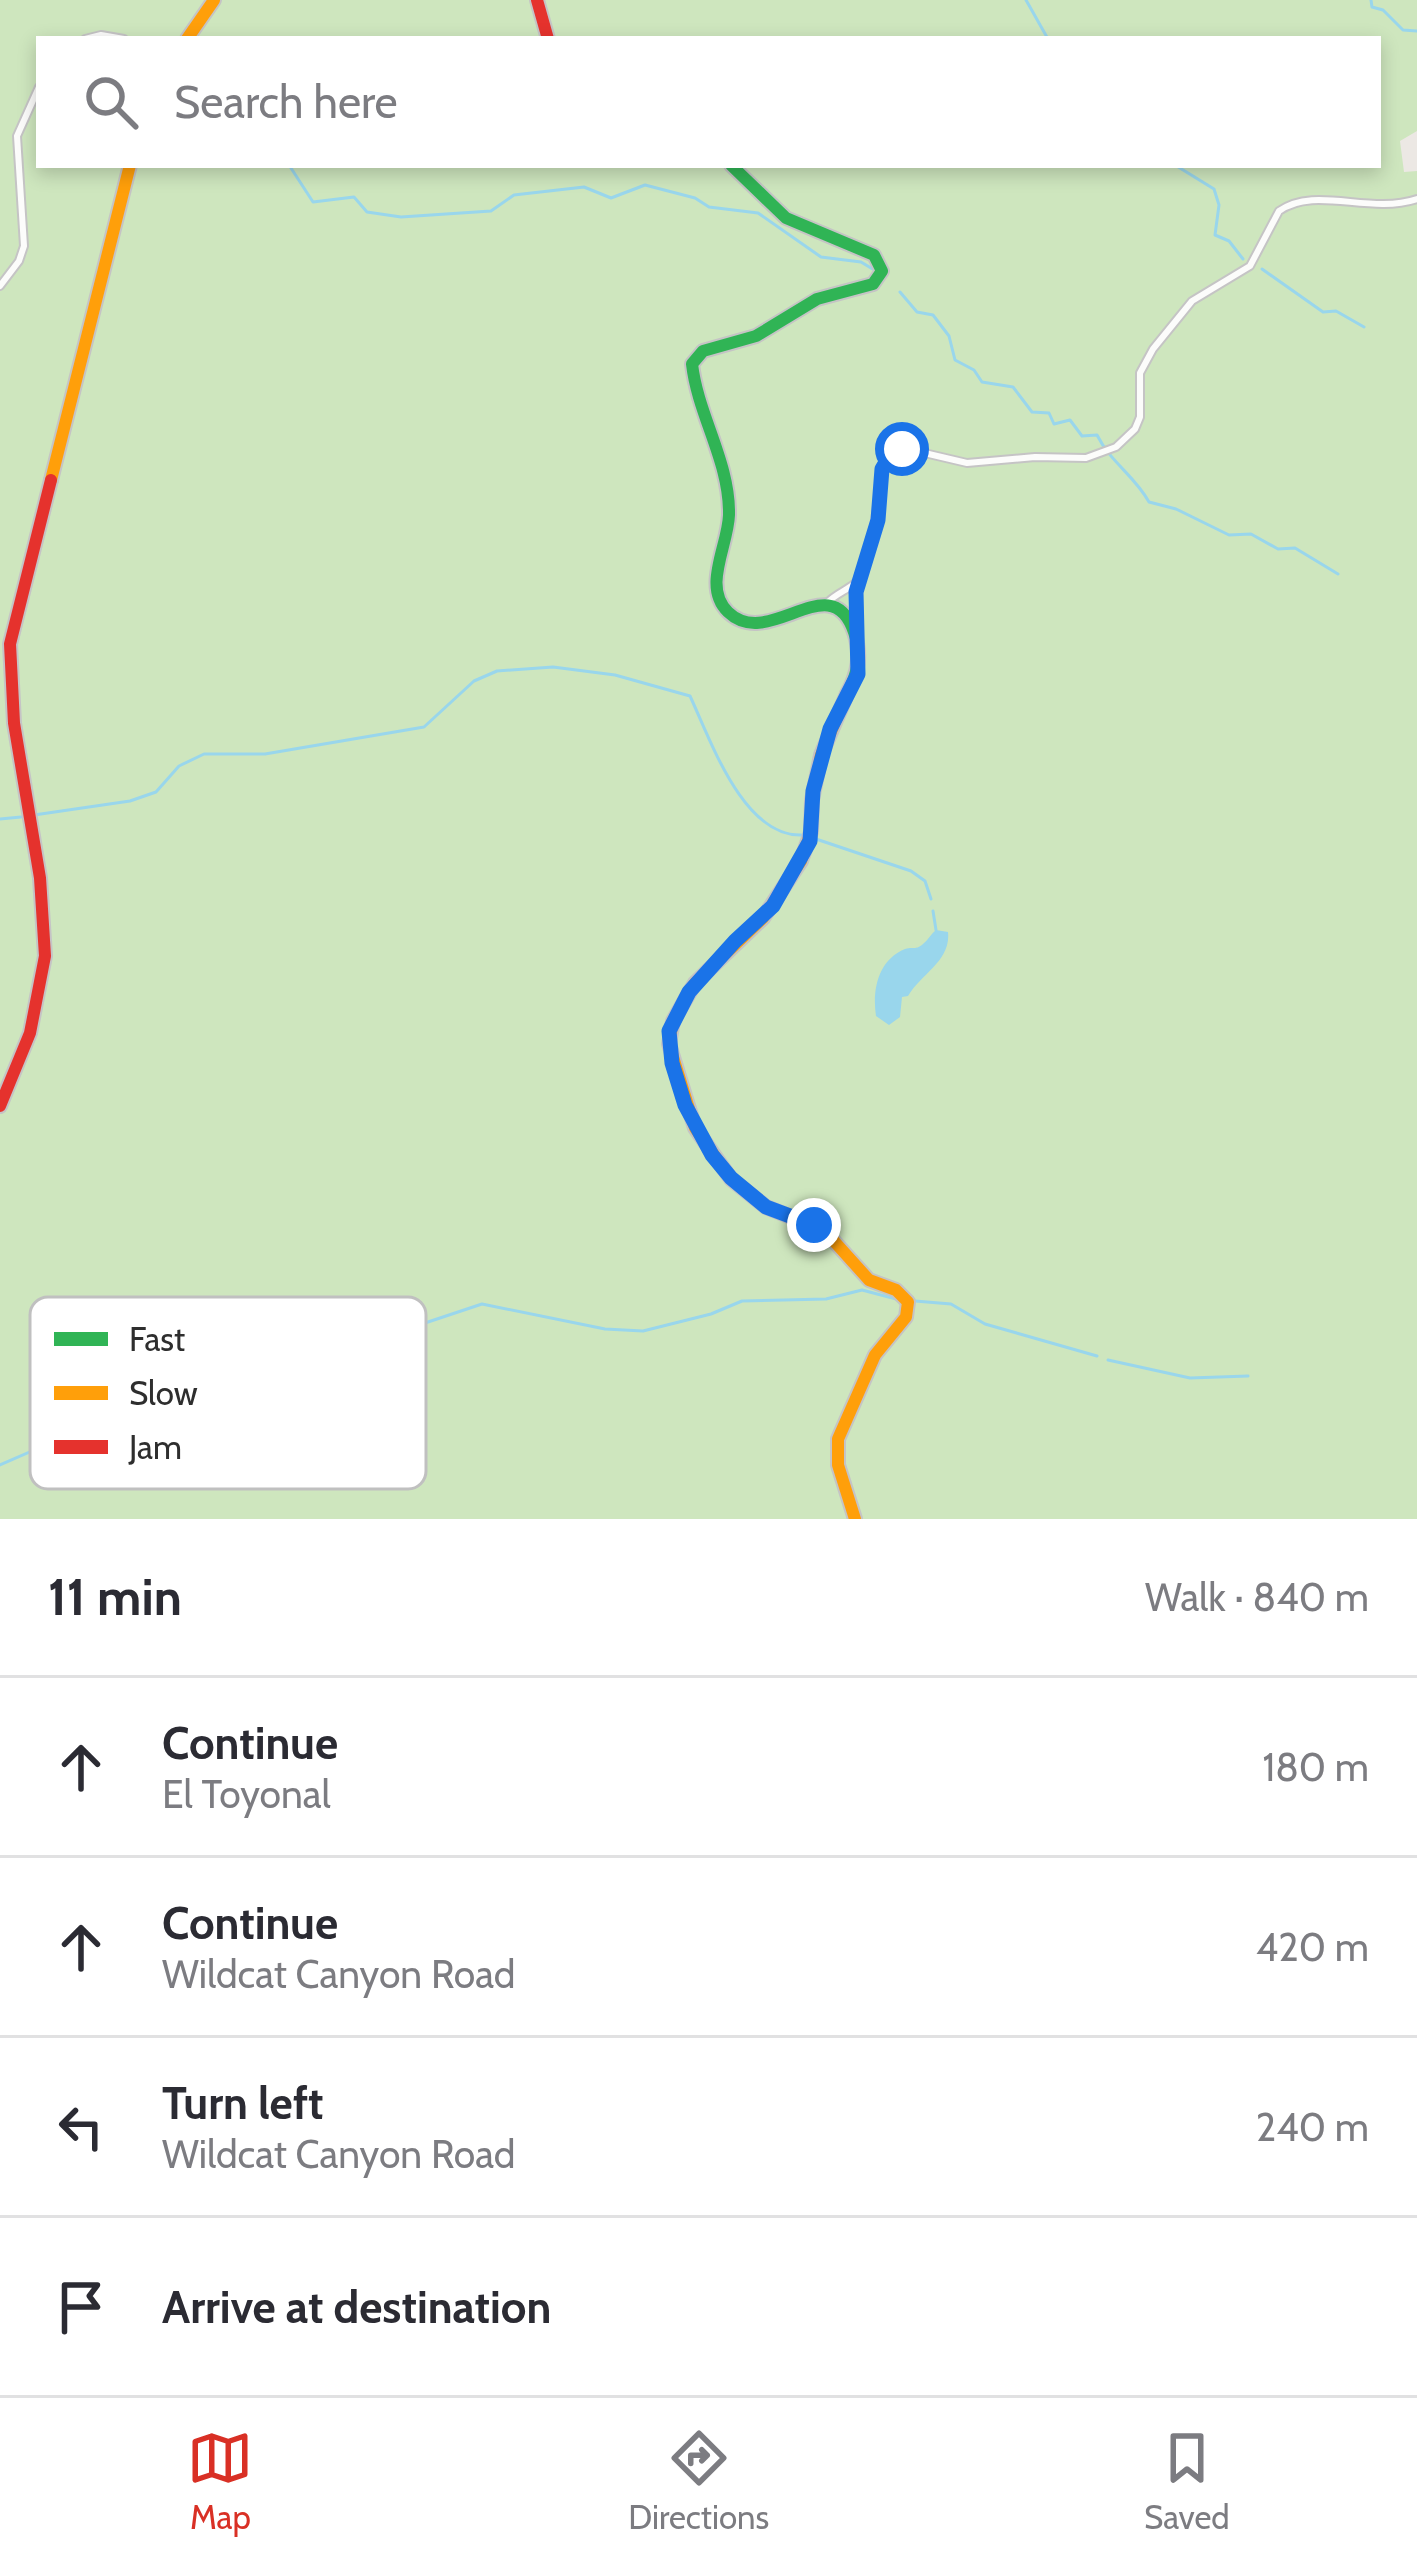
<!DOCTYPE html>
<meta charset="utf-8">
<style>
:root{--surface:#fff;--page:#f7f7f7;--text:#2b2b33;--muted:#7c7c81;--line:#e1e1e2;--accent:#d93025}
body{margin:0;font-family:Cabin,sans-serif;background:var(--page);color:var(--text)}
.stop{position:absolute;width:36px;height:36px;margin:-27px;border:9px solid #1a73e8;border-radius:50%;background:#fff}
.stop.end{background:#1a73e8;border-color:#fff;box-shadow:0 3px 12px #0008}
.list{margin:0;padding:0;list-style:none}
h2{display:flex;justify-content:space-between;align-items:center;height:156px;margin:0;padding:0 48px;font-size:51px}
h2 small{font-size:39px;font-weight:400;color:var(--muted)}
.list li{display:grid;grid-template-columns:78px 1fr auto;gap:36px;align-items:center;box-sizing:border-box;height:180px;padding:0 48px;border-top:3px solid var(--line)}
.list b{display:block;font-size:45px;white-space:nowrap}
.list p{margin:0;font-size:39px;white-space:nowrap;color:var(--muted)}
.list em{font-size:39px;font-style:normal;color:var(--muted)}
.icon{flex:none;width:66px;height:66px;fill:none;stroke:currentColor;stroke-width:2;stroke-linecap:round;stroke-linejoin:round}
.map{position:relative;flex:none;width:1417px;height:1519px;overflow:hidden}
.search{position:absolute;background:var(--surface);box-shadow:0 6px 18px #0003;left:36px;right:36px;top:36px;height:132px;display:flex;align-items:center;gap:30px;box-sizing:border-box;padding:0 42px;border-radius:0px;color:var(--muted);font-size:45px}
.sheet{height:876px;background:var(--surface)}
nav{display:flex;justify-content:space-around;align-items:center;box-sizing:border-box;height:168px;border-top:3px solid var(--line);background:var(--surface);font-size:33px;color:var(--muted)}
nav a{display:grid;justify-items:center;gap:6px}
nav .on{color:var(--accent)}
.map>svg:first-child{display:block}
</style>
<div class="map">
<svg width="1417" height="1519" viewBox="0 0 1417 1519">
<rect width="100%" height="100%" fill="#ece8e4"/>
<path fill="#cee6be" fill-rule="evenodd" d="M0 0H1417V131L1400 141 1404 172 1417 171V1519H0ZM39 39H1378V165H39Z"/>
<path fill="#99d6ec" d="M936 930 948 932C951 961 922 973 908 996L902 997 900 1017 889 1025 876 1016C872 990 878 960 905 949 914 946 915 951 923 944 928 940 931 934 936 930Z"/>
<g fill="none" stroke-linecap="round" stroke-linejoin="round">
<g stroke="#99d6ec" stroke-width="3">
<path d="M1026 0 1048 39"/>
<path d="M1371 0 1372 7 1383 10 1403 30 1417 31"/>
<path d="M289 165 313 202 354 197 367 212 401 217 491 211 514 195 584 187 611 198 645 185 695 198 709 207 758 213 821 257 861 262 876 271"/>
<path d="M1175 165 1214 189 1219 205 1215 235 1229 241 1243 259"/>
<path d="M1262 269 1323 312 1336 311 1364 327"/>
<path d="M900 292 917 312 933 315 949 336 955 360 974 370 982 382 1013 387 1032 412 1049 413 1054 424 1070 420 1082 436 1097 435C1111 463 1134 475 1149 502L1176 509 1229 535 1251 534 1278 549 1295 548 1338 574"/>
<path d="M34 815 130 801 156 792 179 766 204 754H265L424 727 474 681 497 671 553 667 615 675 690 696C711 741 743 836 801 835"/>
<path d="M0 819 21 817"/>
<path d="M813 838 911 871 925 881 931 899"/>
<path d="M933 911 936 930"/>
<path d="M915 1301 951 1304 985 1324 1097 1356"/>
<path d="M1108 1360 1190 1378 1248 1376"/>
<path d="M0 1465 48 1444 107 1437 165 1417 197 1412 335 1334 389 1335 482 1304 605 1329 643 1331 711 1314 742 1301 826 1299 862 1290 900 1300"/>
</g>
<g stroke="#c5c4c5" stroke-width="10">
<g id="street">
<path d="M85 39 101 35 124 39"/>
<path d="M0 286 19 261 24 246 17 136 39 87"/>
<path d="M827 603C838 591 856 588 863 573 879 539 874 473 892 452L916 451 967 463 1035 457 1086 458 1116 447 1135 429 1140 417V373L1153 349 1192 301 1250 266 1279 211C1315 185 1369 215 1417 199"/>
<path d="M855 629 859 583"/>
</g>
</g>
<g stroke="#c5c4c5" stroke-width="16">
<path id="fast" d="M731 165 786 218 874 255 882 271 873 284 817 299 756 336 703 351 692 364C698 416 730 462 729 515 728 546 702 587 728 612 769 652 831 564 854 632 862 655 858 673 847 694"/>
</g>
<g stroke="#c5c4c5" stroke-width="16">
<g id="slow">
<path d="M187 39 214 0"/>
<path d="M51 480 130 165"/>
<path d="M847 694 821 755 812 800 811 832 801 861 763 918 695 983 673 1021 669 1044 695 1128 731 1179 766 1207 824 1230 869 1280 896 1290 908 1302 906 1317 875 1355 838 1439V1465L855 1519"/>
</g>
</g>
<g stroke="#c5c4c5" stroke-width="16">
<g id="jam">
<path d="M537 0 548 39"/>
<path d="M0 1106 30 1033 45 956 40 878 14 723 10 644 51 480"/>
</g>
</g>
<use href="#street" stroke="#fcfcfb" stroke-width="6"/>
<use href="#fast" stroke="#30b455" stroke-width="12"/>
<use href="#slow" stroke="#ff9f0a" stroke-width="12"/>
<use href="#jam" stroke="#e5322d" stroke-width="12"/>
</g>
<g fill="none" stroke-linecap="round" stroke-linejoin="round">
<path stroke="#1a73e8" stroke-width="15" d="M814 1225 766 1207 731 1178 712 1155 685 1105 672 1063 669 1031 689 992 735 941 773 906 810 841 813 791 830 729 858 674 856 592 878 520 882 469 892 452 902 449"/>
</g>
<rect x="30" y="1297" width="396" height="192" rx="18" fill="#fff" stroke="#c0c0c0" stroke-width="3"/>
<rect x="54" y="1332" width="54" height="14" fill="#30b455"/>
<rect x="54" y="1386" width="54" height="14" fill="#ff9f0a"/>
<rect x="54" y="1440" width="54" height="14" fill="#e5322d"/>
<g font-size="33" fill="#2e2e2e">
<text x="129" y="1351">Fast</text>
<text x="129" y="1405">Slow</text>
<text x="129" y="1459">Jam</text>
</g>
</svg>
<div class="stop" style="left:902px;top:449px"></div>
<div class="stop end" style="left:814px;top:1225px"></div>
<div class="search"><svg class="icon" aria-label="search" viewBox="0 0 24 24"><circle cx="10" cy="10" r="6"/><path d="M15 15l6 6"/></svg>Search here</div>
</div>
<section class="sheet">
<h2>11 min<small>Walk · 840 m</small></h2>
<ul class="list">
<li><svg class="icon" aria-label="ahead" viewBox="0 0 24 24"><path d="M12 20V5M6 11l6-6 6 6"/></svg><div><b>Continue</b><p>El Toyonal</p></div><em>180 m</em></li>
<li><svg class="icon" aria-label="ahead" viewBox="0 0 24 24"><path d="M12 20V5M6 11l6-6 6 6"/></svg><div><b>Continue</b><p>Wildcat Canyon Road</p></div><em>420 m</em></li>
<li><svg class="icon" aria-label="left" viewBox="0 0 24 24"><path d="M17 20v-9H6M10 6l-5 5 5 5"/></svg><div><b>Turn left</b><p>Wildcat Canyon Road</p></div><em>240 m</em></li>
<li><svg class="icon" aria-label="arrive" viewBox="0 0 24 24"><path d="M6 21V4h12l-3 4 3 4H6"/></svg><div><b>Arrive at destination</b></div></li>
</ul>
</section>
<nav>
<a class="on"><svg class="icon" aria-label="map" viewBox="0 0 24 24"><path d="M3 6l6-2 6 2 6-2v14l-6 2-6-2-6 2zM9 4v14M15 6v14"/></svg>Map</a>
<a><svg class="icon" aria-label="directions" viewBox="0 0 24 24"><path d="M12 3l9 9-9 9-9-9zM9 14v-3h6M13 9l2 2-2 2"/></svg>Directions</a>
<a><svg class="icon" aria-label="saved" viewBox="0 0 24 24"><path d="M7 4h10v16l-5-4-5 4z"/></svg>Saved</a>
</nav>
